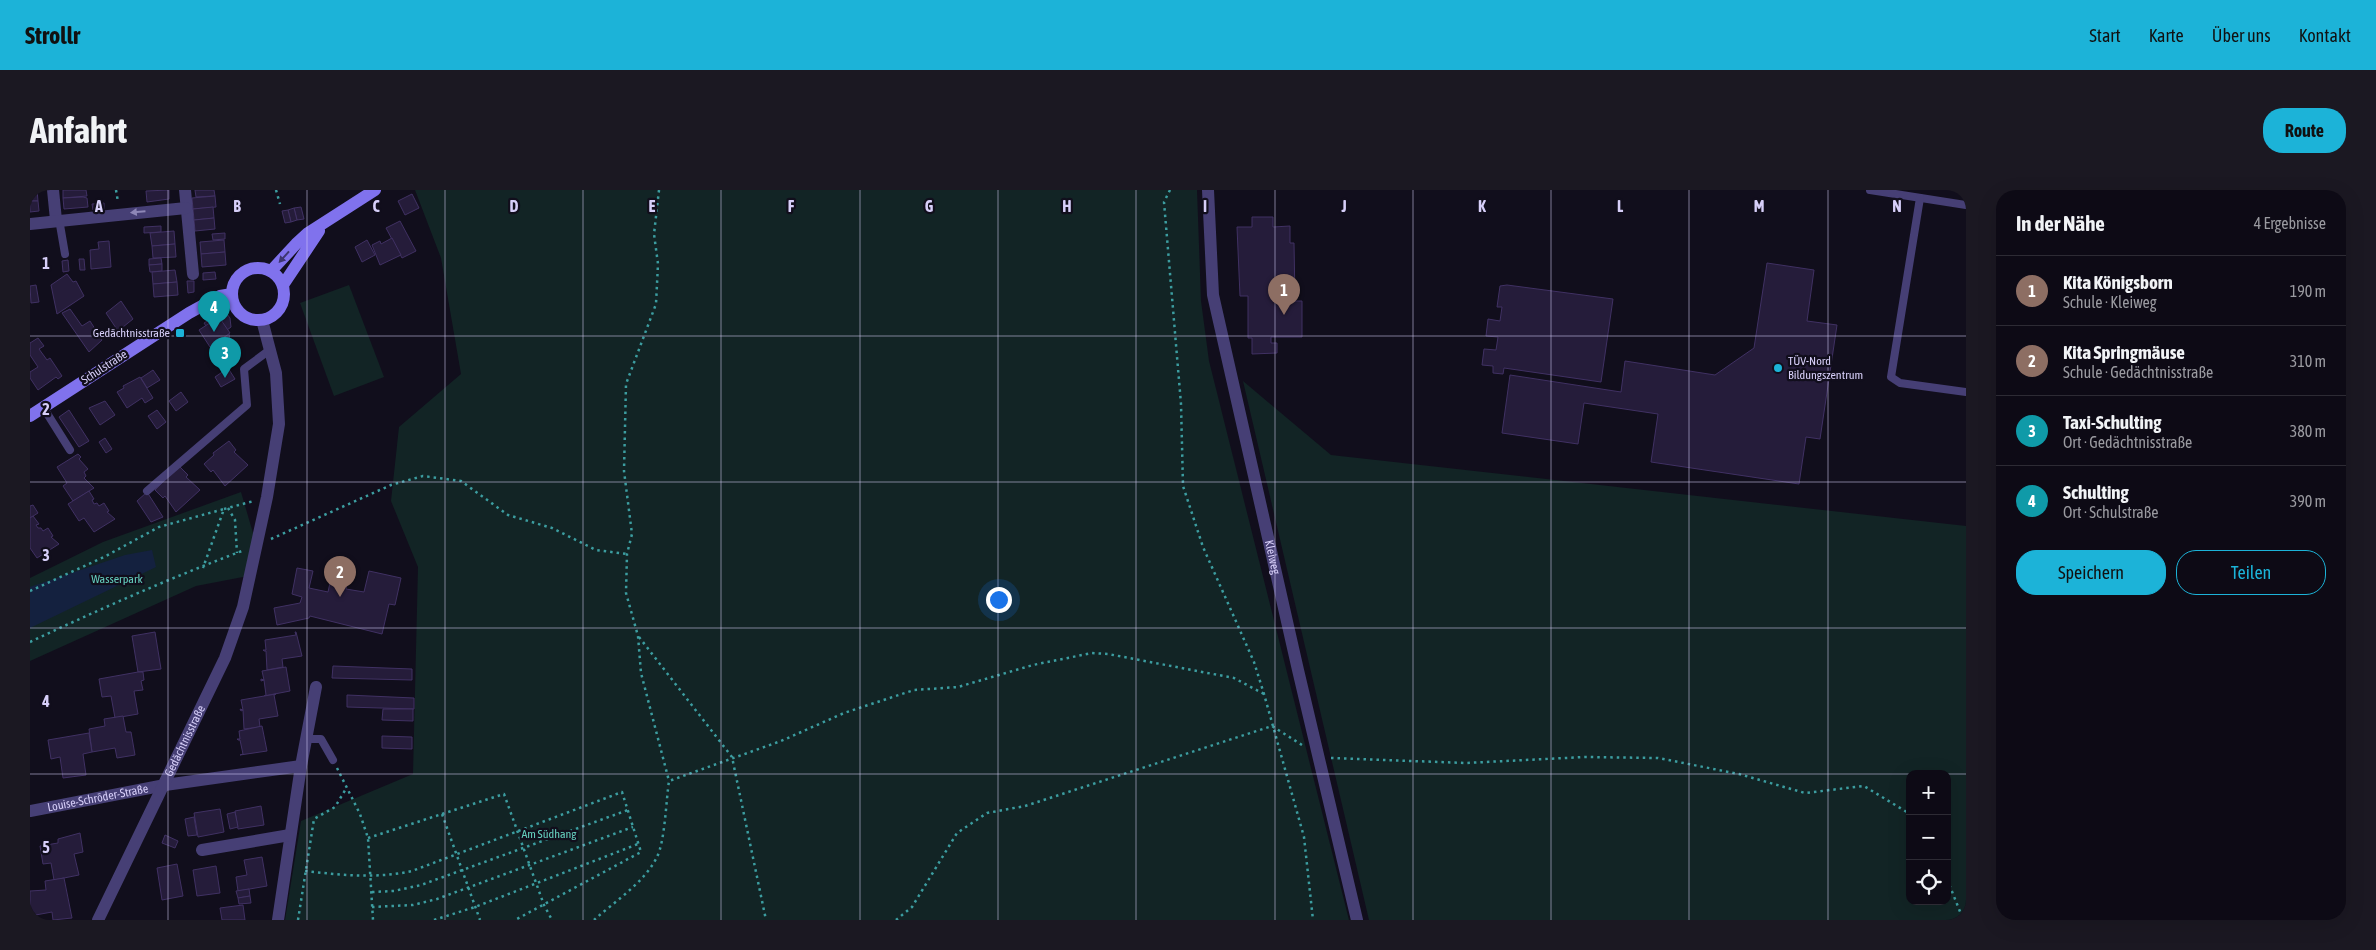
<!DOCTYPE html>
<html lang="de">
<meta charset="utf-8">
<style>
:root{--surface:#0d0a15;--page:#1b1822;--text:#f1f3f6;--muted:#9a9aa0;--line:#2d2b34;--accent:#1cb3d8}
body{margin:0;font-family:"Asap Condensed",sans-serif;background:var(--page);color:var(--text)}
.controls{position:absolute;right:15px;bottom:15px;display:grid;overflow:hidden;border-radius:10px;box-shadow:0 5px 20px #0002}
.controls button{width:45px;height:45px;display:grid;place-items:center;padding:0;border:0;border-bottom:1px solid var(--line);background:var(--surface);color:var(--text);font:25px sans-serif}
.you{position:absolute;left:968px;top:409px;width:18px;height:18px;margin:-12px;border:4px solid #fff;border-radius:50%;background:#1a73e8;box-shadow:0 0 0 8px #1a73e833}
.badge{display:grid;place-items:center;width:32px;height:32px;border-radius:50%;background:var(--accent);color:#fff;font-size:16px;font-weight:700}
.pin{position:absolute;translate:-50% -41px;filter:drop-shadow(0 1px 2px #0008)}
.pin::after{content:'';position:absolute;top:26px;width:18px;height:15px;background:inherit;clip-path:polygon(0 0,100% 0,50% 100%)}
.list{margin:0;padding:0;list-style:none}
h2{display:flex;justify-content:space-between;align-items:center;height:65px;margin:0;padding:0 20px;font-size:21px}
h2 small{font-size:16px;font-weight:400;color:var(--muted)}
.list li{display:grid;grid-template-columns:32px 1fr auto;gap:15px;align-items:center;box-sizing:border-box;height:70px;padding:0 20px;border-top:1px solid var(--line)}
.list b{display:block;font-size:19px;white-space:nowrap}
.list p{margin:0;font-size:16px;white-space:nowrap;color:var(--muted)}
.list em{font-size:16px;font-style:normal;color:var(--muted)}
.actions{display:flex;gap:10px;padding:15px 20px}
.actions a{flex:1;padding:11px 0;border:1px solid var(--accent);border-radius:20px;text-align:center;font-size:18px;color:var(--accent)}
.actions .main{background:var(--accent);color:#111}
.icon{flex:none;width:28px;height:28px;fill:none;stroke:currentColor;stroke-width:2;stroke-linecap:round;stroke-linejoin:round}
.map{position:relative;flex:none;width:1936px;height:730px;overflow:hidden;border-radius:20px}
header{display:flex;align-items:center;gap:30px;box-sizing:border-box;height:70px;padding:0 25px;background:var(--accent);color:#111}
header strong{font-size:24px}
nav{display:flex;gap:28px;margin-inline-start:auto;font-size:18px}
.intro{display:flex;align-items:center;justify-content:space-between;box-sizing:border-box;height:120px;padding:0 30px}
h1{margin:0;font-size:35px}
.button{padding:12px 22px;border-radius:20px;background:var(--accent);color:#111;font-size:18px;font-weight:700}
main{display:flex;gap:30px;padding:0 30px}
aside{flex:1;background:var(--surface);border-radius:20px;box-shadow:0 5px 20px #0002}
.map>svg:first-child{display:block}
</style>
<header>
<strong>Strollr</strong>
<nav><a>Start</a><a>Karte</a><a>Über uns</a><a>Kontakt</a></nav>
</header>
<div class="intro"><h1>Anfahrt</h1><a class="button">Route</a></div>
<main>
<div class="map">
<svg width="1936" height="730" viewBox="0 0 1936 730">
<rect width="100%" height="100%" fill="#110e1c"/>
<g fill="#122425" fill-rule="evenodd">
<path d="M385 0H1167L1171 111 1179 171 1319 730H255L271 631 383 584 388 377 361 311 369 237 431 184 411 68Z"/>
<path d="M319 95 354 187 304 206 270 113Z"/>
<path d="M1213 191 1301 265 1936 336V730H1339ZM1880 584H1917V711H1880Z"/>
<path d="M211 302 225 350 218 386 166 396 0 471V388L73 352Z"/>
</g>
<path fill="#14213f" d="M122 360 126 377 0 438V397L95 365Z"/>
<g fill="#251c3a" stroke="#403163">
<path d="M0 0H7L8 11H0Z"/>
<path d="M33 0H56L57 6 33 8Z"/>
<path d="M139 0V9L117 12 116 1Z"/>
<path d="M165 0H184L185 6 166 7Z"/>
<path d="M382 4 389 18 375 25 368 11Z"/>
<path d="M185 6 186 17 163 19 162 8Z"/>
<path d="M53 7 57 8 58 17 34 19 33 8Z"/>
<path d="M0 11H8L9 21 0 22Z"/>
<path d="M74 13V19L63 20 62 14Z"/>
<path d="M183 17 184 28 164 30 163 19Z"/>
<path d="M271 17 274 29 267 30 264 18Z"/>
<path d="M264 18 267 30 261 32 258 20Z"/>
<path d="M258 20 261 32 255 33 252 21Z"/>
<path d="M1222 27H1243V37L1260 36V53H1264L1265 111H1272V147H1241V153H1247V163L1222 164V148H1218V106H1210L1207 37H1222Z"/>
<path d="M184 28 185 39 165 41 164 30Z"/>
<path d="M370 31 386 61 372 68 356 38Z"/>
<path d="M131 36V42L114 43V37Z"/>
<path d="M144 41 145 54 122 56 120 43Z"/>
<path d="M195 43V49L183 50 182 44Z"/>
<path d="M362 48 371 65 350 75 342 55 350 51 351 54Z"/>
<path d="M194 50 195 62 171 64 170 52Z"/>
<path d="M337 50 345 65 332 72 325 57Z"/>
<path d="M79 51 81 77 61 79 60 60 69 59 68 52Z"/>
<path d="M145 54 146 67 123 68 122 56Z"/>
<path d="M195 62 196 75 172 77 171 64Z"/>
<path d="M131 68 132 74 119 75V69Z"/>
<path d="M49 69H54L55 80H50Z"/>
<path d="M38 70 39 81 33 82 32 71Z"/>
<path d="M1737 73 1784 80 1777 131 1807 135 1790 249 1776 247 1769 294 1621 272 1628 224 1554 213 1548 254 1472 243 1480 185 1591 202 1595 171 1685 185 1724 158Z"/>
<path d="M132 74V81L120 82 119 75Z"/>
<path d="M145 80 147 92 123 94 122 82Z"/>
<path d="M185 82 186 89 173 90V83Z"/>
<path d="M37 84 43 92 46 91 54 106 27 124 21 95Z"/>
<path d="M157 91H164V102L158 103Z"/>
<path d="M147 92 148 105 124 107 123 94Z"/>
<path d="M6 95 9 112 1 113 0 96Z"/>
<path d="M1477 95 1583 109 1571 192 1474 178 1473 184 1463 183V176L1452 175 1454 159 1466 160 1468 147 1456 146 1458 129 1470 131 1472 117H1467L1470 96Z"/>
<path d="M91 111 103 129 88 141 76 123Z"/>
<path d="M40 119 52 136 60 131 72 150 59 162 32 123Z"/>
<path d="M192 122 197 124 200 128 201 137 197 140 189 127 176 136 174 133Z"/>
<path d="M189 127 200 143 180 157 169 140Z"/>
<path d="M199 144 203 167 192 169 189 151Z"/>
<path d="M8 148 14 156 9 159 17 170 20 168 32 186 28 189 26 187 8 200 0 188V182L8 177 0 165V153Z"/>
<path d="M198 178 205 189 191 197 185 187Z"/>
<path d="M123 180 130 190 117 198 111 188Z"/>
<path d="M110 187 123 208 115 213 112 208 97 218 87 202 94 198 93 196Z"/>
<path d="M151 202 158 212 146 221 139 211Z"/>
<path d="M75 211 85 225 70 235 59 218Z"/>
<path d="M39 220 59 251 49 257 29 227Z"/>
<path d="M127 220 136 232 127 239 118 226Z"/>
<path d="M75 248 82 259 76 263 69 252Z"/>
<path d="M199 251 206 260 204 262 218 275 195 296 183 280 181 282 174 274 184 265 183 263Z"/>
<path d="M48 264 51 267 49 269 58 279 54 282 56 286 54 288 64 298 43 311 33 296 37 293 27 277Z"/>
<path d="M150 277 158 285 156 287 170 300 146 322 135 306 133 308 125 300 135 290V288Z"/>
<path d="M59 301 64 309 62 310 64 314 67 313 69 316 74 313 79 321 77 322 85 329 64 342 54 328 49 331 38 314Z"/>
<path d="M117 302 133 327 121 332 107 311Z"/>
<path d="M3 315 8 323 0 328V316Z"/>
<path d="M3 326 9 334 6 335 8 338H11L13 341 18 338 23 346 21 347 29 354 7 368 0 358V328Z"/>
<path d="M267 378 283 381 279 398 298 402 303 379 320 382 316 399 334 402 339 381 371 388 365 415 359 414 352 444 280 426 279 428 247 435 244 418 270 413 272 407 262 404Z"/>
<path d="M125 442 131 479 108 482 102 446Z"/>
<path d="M265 442H266L272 466 252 469 253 477 237 480 236 461H234L233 460H236L235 450 266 445Z"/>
<path d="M303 476 382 479V490L302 488Z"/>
<path d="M256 477 260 501 234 506 236 505 234 490 231 491V489L234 490 232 481Z"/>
<path d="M108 482H113L114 490 111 491 113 500 104 501 108 524 85 528 81 506 72 507 69 489Z"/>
<path d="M246 504 244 505 248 526 229 529 230 537 214 539 213 520 211 521 210 519 213 520 211 510Z"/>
<path d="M317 505 384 508V519L317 517Z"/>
<path d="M353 519H383V531L352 530Z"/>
<path d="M93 526 96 542H101L105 565 87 568 85 558 62 562 59 539 75 536 74 529Z"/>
<path d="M232 536 237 561 210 565 213 564 210 550H208L207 549H210L209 541Z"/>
<path d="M59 543 62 562 53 564 56 585 33 588 30 567 21 569 18 550Z"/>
<path d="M352 546 382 547V559L352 558Z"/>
<path d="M231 616 234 635 208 639 205 621Z"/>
<path d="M190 619 194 642 168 647 164 623Z"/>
<path d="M205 622 208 637 200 639 197 624Z"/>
<path d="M164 627 167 645 158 646 155 629Z"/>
<path d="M50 643 53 662 44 664 49 685 24 690 21 673 13 674 10 656 28 653V649Z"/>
<path d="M135 645 148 651 145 658 132 653Z"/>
<path d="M232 667 237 696 208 701 206 687 217 685 214 670Z"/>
<path d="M147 674 153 706 132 710 127 678Z"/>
<path d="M186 676 190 703 167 706 163 680Z"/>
<path d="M34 688 42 728 23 730 22 722 0 726V701L16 700 15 691Z"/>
<path d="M219 699 220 706 208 708 206 701Z"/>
<path d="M220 706 221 713 209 714 208 708Z"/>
<path d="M213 715 215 730H192L190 718Z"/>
</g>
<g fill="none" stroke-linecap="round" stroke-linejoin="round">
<g stroke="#3c9da0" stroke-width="2.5" stroke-dasharray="2.5 4" stroke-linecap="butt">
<path d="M86 0 88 12"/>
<path d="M246 0 250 14"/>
<path d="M629 0 624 44 628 74 626 114 596 194 594 281 602 344 597 364 596 403 608 446 611 483 639 591"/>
<path d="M1140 0 1134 12 1151 214 1153 296 1173 357 1224 472 1234 504 1274 647 1283 730"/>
<path d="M198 318 205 330 207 363"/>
<path d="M194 319 224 311"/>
<path d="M241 349 361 295 393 286 431 291 478 325 522 338 566 360 597 364"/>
<path d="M0 401 74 367 129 337 194 319 173 378"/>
<path d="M609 447 702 567 736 730"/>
<path d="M0 452C70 419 140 388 212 361"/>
<path d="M1301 568 1436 573 1555 567 1628 568 1709 584 1775 603 1834 596 1880 624"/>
<path d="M307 578 330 624 338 648 343 730"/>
<path d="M412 624 474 604 514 715 522 730"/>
<path d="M338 648 412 624 450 730"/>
<path d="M275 681C311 685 346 689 382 681L592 602 611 662 485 730"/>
<path d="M1917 689 1931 724 1936 728"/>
<path d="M342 702 364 701 391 695 598 620"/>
<path d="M342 717 383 715 407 709 603 637"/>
<path d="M268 730 284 629 305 617 317 597"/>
<path d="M404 730 445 717 608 654"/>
<path d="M564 730C584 712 614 693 627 667 635 651 636 611 639 591L751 551 814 523 884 500 928 497 1003 475 1062 463 1078 464 1204 488 1234 504"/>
<path d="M866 730 882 717 927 643 957 623 995 616 1242 536 1272 555"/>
</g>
<g stroke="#463f75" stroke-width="8">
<path d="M1840 0 1936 15"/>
<path d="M1890 8 1861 187 1870 193 1936 202"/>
<path d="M29 29 35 64"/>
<path d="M13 217 40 260"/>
<path d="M117 301 217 215 214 179 241 159"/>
<path d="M276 549H291L303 570"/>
</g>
<g stroke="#463f75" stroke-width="12">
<path d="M23 0 26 30"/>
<path d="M155 0 163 84"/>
<path id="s1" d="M1178 0 1183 105 1268 480 1327 730"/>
<path d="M0 34 156 18"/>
<path d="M271 576 286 497"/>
<path id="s2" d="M0 621 135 595 271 576 248 730"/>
<path d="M172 660 260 645"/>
<path id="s3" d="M68 730 195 468 213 417 237 307 249 234 246 183 232 130"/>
</g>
<g stroke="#8072ed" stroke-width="12">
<circle cx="228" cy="104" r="26"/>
<path d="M241 81 266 54 278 43 345 0"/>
<path d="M253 95 289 41"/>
<path d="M0 226 159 123 190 106 202 104"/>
</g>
</g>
<defs><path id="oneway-solid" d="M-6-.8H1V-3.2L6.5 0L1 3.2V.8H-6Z" transform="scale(1.25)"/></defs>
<use fill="#8e87b7" href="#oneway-solid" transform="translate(108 22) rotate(175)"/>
<use fill="#3d3670" href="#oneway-solid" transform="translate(254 67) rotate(132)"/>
<path fill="none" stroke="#d7cff9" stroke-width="1" stroke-opacity="0.55" d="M138 0V730M277 0V730M415 0V730M553 0V730M691 0V730M830 0V730M968 0V730M1106 0V730M1245 0V730M1383 0V730M1521 0V730M1659 0V730M1798 0V730M0 146H1936M0 292H1936M0 438H1936M0 584H1880M1917 584H1936"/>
<g fill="#1cb3d8" stroke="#110e1c" stroke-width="2">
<rect x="145" y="138" width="10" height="10" rx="2.5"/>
<circle cx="1748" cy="178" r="5"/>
</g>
<g text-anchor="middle" stroke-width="4.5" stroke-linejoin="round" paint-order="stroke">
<g font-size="12" fill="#d7cff9" stroke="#110e1c" text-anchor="end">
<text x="140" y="147">Gedächtnisstraße</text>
<text x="1758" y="175" text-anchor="start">TÜV-Nord<tspan x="1758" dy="14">Bildungszentrum</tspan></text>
</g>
<g font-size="12" fill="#d7cff9" stroke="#110e1c">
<text transform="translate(74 177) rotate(-33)" y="4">Schulstraße</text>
<text dy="4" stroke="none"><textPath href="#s1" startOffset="374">Kleiweg</textPath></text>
<text dy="4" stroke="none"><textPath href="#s3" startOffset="199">Gedächtnisstraße</textPath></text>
<text dy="4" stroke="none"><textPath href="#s2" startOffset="69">Louise-Schröder-Straße</textPath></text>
</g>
<g font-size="12" fill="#65cebe" stroke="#110e1c">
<text x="87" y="393">Wasserpark</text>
<text x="519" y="648">Am Südhang</text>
</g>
</g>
<g font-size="16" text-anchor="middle" font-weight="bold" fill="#d7cff9" stroke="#110e1c" stroke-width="4.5" stroke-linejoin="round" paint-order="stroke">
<text x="69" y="22">A</text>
<text x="207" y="22">B</text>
<text x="346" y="22">C</text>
<text x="484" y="22">D</text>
<text x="622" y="22">E</text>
<text x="761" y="22">F</text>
<text x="899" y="22">G</text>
<text x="1037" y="22">H</text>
<text x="1175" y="22">I</text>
<text x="1314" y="22">J</text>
<text x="1452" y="22">K</text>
<text x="1590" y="22">L</text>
<text x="1729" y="22">M</text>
<text x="1867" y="22">N</text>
<text x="16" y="79">1</text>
<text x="16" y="225">2</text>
<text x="16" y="371">3</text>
<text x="16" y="517">4</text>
<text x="16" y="663">5</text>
</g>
</svg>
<div class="controls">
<button>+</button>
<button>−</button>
<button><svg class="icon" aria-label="locate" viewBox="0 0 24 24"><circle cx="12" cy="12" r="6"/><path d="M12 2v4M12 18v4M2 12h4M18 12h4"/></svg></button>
</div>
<div class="you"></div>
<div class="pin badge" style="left:1254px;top:125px;background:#8d6e63">1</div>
<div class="pin badge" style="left:310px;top:407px;background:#8d6e63">2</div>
<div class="pin badge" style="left:195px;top:188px;background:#0f9aa8">3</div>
<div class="pin badge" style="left:184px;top:142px;background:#0f9aa8">4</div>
</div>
<aside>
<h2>In der Nähe<small>4 Ergebnisse</small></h2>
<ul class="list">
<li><span class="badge" style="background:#8d6e63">1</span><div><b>Kita Königsborn</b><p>Schule · Kleiweg</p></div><em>190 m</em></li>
<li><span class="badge" style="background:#8d6e63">2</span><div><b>Kita Springmäuse</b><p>Schule · Gedächtnisstraße</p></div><em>310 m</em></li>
<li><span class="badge" style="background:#0f9aa8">3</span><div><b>Taxi-Schulting</b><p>Ort · Gedächtnisstraße</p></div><em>380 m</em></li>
<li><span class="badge" style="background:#0f9aa8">4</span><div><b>Schulting</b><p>Ort · Schulstraße</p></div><em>390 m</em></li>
</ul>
<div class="actions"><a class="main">Speichern</a><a>Teilen</a></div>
</aside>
</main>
